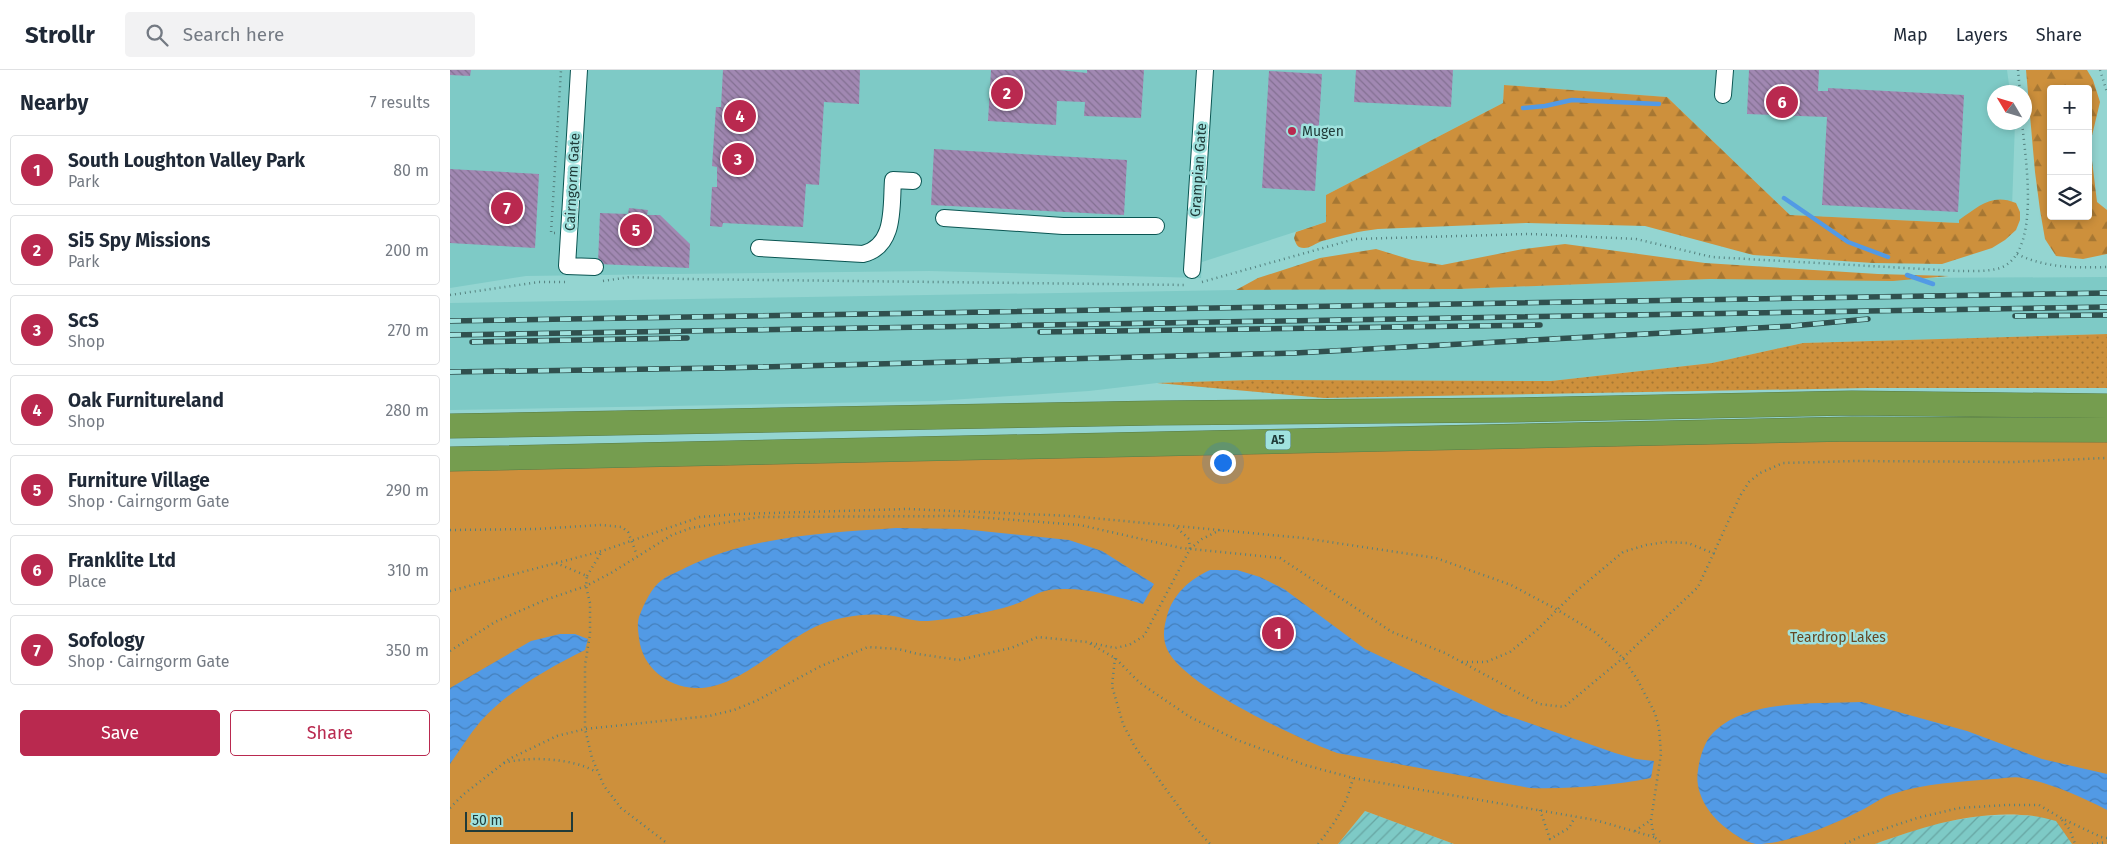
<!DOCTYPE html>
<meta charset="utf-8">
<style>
:root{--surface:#fff;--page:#f2f2f3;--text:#1f2937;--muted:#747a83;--line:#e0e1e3;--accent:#b9294f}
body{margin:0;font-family:"Fira Sans",sans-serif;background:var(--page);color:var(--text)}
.controls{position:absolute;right:15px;top:15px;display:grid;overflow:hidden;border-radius:5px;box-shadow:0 2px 8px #0003}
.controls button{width:45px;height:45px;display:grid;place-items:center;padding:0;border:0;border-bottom:1px solid var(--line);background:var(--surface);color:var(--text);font:25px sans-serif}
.compass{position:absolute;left:1537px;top:15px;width:45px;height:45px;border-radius:50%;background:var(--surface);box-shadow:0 2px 8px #0003;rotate:308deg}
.scale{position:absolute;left:15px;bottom:12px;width:108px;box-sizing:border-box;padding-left:5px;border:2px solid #203b39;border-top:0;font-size:14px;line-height:18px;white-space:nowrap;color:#203b39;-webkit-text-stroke:4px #a0e2de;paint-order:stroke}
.you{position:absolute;left:772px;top:392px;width:18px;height:18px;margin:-12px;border:4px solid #fff;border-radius:50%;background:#1a73e8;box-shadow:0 0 0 8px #1a73e833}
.badge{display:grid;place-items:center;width:32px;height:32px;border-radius:50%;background:var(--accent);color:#fff;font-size:16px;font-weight:700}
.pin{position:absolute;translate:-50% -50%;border:2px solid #fff;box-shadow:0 1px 5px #0006}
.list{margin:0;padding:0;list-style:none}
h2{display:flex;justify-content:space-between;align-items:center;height:65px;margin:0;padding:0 20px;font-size:21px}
h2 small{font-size:16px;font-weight:400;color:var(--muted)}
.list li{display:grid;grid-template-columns:32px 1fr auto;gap:15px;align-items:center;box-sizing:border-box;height:70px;margin:0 10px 10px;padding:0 10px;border:1px solid var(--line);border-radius:5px}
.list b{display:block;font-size:19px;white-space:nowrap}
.list p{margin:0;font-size:16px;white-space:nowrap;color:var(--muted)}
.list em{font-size:16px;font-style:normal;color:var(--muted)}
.actions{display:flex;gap:10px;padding:15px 20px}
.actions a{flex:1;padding:11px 0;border:1px solid var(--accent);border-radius:5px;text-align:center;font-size:18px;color:var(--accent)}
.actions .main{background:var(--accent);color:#fff}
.icon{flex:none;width:28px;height:28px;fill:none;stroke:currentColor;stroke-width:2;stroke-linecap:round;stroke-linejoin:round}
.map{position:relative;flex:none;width:1657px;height:774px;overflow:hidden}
header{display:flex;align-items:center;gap:30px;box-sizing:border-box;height:70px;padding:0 25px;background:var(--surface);border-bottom:1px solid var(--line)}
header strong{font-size:24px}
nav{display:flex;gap:28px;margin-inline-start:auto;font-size:18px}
.search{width:350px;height:45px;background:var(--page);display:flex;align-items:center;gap:12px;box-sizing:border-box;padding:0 18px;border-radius:5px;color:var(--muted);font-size:19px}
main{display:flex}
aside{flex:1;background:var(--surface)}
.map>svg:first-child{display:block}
</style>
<header>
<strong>Strollr</strong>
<div class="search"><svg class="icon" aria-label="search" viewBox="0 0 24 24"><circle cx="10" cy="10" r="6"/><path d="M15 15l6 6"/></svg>Search here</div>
<nav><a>Map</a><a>Layers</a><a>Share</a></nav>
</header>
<main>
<aside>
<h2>Nearby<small>7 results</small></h2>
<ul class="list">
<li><span class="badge">1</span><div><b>South Loughton Valley Park</b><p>Park</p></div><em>80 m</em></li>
<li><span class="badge">2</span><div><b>Si5 Spy Missions</b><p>Park</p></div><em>200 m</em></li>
<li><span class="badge">3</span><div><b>ScS</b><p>Shop</p></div><em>270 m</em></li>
<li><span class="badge">4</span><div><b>Oak Furnitureland</b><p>Shop</p></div><em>280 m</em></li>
<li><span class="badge">5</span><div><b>Furniture Village</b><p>Shop · Cairngorm Gate</p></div><em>290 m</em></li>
<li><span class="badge">6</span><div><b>Franklite Ltd</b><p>Place</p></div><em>310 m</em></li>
<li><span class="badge">7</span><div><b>Sofology</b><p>Shop · Cairngorm Gate</p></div><em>350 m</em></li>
</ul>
<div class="actions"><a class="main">Save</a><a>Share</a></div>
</aside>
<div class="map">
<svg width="1657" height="774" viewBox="0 0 1657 774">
<defs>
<pattern id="industrial-furrows" width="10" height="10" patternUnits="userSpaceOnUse" patternTransform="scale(1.25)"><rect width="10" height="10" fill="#7ecac6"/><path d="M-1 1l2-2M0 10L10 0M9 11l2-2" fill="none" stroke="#67a5a2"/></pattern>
<pattern id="grass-dots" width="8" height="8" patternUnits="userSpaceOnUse" patternTransform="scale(1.25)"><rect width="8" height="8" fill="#cd903c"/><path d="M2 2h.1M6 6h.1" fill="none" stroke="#a67733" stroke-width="1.8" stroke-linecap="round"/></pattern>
<pattern id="forest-firs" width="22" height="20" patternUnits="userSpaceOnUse" patternTransform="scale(1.25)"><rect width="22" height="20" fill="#cd903c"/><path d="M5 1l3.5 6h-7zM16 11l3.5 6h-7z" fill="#a67733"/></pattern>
<pattern id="water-waves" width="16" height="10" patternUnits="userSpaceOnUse" patternTransform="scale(1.25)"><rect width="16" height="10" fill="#529ae5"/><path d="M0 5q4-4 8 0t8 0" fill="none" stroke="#447fbb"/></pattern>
<pattern id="building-back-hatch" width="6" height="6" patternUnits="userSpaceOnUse" patternTransform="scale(1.25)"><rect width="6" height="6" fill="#a188b2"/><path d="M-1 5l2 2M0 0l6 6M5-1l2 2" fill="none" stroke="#837092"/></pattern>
</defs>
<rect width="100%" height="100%" fill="#94d5d1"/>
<g fill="#7ecac6">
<path d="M0 0H1557L1560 22H1544V52L1565 53 1562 137 1509 153 1340 145 1217 27 1054 15 1053 33 876 125V152L752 192 751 208 479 201 224 204 76 206 0 218Z"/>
<path d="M1657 207V264L1353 273 1262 293 1101 311 801 310 707 313 639 321 484 331 0 340V233L786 220 1010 219 1260 209Z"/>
</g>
<g fill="url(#industrial-furrows)">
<path d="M915 741 1004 774H888Z"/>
<path d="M1571 745 1611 748 1625 774H1425L1479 755 1529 746Z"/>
</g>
<path fill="url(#grass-dots)" d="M1657 264V318H1417L874 328 707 313 801 310 1101 311 1262 293 1353 273Z"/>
<g fill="url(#forest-firs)" fill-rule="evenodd">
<path d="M1576 0H1637L1643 10 1650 32 1640 74 1647 132 1657 140V184L1633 189 1606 186 1595 169 1590 140 1585 102ZM1601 19H1638V146H1601Z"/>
<path d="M1054 15 1217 27 1340 145 1509 153V150C1529 136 1542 123 1566 133L1570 142V150L1566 160 1555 170 1542 178 1492 194 1423 193 1303 185 1195 156 1077 153 928 159C909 161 891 166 872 171 866 173 861 178 854 178 847 178 846 174 844 168L846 162 876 152V125L1053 33Z"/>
<path d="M1115 174 1255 193 1428 204 1499 206 1443 211 1260 209 1010 219 786 220 808 208 870 188 926 179 962 190 992 195 1073 179Z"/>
</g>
<path fill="#cd903c" d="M1657 360V774H1622L1606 751C1595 748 1583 745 1571 745 1519 742 1473 757 1425 774H1004L915 741 888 774H0V388Z"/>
<g fill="url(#water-waves)">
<path d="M446 458 512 459 619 470 652 481 704 514 693 534C662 525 631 516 599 520 587 522 575 531 563 535 538 543 504 549 478 551 464 552 449 546 435 545 413 543 388 547 367 556 329 573 288 620 245 618 217 617 192 597 189 568 188 560 187 554 189 547 194 534 201 518 212 510 218 505 228 502 235 498 300 466 375 463 446 458Z"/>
<path d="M760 500H787L810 507 834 519 915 579 1050 643 1165 683 1186 689 1204 691 1201 708C1161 716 1121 719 1080 718L887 683C849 669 733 616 717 579 712 567 714 557 717 546 723 524 740 509 760 500Z"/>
<path d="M110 564H125L138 569 135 580C97 599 59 620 30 652 19 665 10 680 0 694V618L81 571Z"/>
<path d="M1412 632 1517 661 1592 689 1657 704V740C1630 726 1603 714 1573 708 1564 706 1552 709 1543 709 1510 712 1474 713 1443 724 1432 727 1422 735 1412 740 1385 754 1338 774 1306 774 1295 772 1285 765 1276 758 1259 745 1244 723 1248 700 1250 686 1255 669 1266 660 1300 629 1370 634 1412 632Z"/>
</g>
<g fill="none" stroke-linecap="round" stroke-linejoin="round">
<g stroke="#529ae5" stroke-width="4.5">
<path d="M1073 38 1095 36 1122 30 1209 34"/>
<path d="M1334 128 1398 172 1438 187"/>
<path d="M1457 205 1483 214"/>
</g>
</g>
<g fill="url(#building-back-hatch)">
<path d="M0 0H21L20 6 0 5Z"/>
<path d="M273 0H410L409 34 374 32 369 115 356 114 353 157 273 153 272 157 260 156 262 117H267V97L262 96 266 37H271Z"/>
<path d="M541 0H609L637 3V0H694L691 48 634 46 635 32 607 31 606 55 538 51Z"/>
<path d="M906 0H1003L1001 37 904 32Z"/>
<path d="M1299 0H1369L1368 21H1378V18L1514 25 1508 142 1372 135 1377 47 1297 44Z"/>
<path d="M819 1 872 4 865 121 812 118Z"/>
<path d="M484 79 677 90 674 145 481 135Z"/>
<path d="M0 99 89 104 85 178 0 173Z"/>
<path d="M179 138 198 140 197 145H210L240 174 239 198 148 194 150 143 178 144Z"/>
</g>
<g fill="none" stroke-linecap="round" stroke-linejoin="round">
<g stroke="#0a5552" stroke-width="18">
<g id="minor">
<path d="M129 0 117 196 145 197"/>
<path d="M1273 25 1275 0"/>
<path d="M494 148 613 156H706"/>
<path d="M309 178 413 184C446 176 441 136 443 110L463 111"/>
<path d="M742 200 755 0"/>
</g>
</g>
<g stroke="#577b47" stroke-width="25">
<g id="highway">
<path d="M0 356 706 343 1060 340 1402 333 1657 336"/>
<path d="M0 389 1402 359 1657 360"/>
</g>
</g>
<g stroke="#54807e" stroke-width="2.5" stroke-dasharray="1 4" stroke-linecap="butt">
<path d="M1568 0 1570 22"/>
<path d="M1650 0 1657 22"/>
<path d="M105 163H101L111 0"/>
<path d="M1567 184C1595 198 1626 198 1657 197"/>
<path d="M153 211 180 207 234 209 737 215"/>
<path d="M752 212 905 169 1079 164 1186 169 1262 187 1508 201C1521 201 1537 202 1550 198 1592 183 1575 87 1572 52"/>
<path d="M0 225 89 212H115"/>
<path d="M0 460 86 459 151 455 172 457 178 462 187 485"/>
<path d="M740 479 752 469 770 460"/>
<path d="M106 493 137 506 136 516 140 533V564L135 595V659L142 688 154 716 171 738 218 774"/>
<path d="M137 506 152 481"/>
<path d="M0 521 152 481 250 447 288 444 458 439 621 446 853 468 986 488 1061 515 1106 539 1146 563 1173 588 1187 609 1205 643 1209 658 1211 684 1201 750 1204 767 1213 774"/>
<path d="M641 573 665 578 679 575 694 566 740 479 739 469 726 457"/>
<path d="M0 581 45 552 95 530 136 516 161 503 222 465 241 458 310 447 513 446 630 455 731 478 830 488 942 562 995 583 1089 634 1114 637 1173 588 1248 517 1290 426 1299 412 1310 403 1333 393 1407 391 1563 392 1657 388"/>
<path d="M665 588 662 616 673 654 685 677 740 752 760 774"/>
<path d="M1012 592H1036L1060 582 1087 560 1124 523 1173 482 1196 475 1216 472 1238 473 1265 484"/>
<path d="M54 693C79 686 123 688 146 702"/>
<path d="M0 738 14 724 59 689 107 666 135 659 259 646 284 640 306 631 371 596 418 577 448 579 468 584 509 590 561 578 588 567 637 572 665 588 690 613 740 647 787 670 855 695 903 708 1145 750 1204 767"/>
<path d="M1090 740 1100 769 1119 758 1125 747"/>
<path d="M1612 750 1620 760 1625 774"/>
<path d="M1185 761 1201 750"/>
<path d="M868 774C886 752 896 736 903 708"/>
<path d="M1395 774 1407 768 1467 748 1509 738 1556 735H1589L1611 748 1651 767 1657 768"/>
<path d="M1642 774 1657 772"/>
</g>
<use href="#minor" stroke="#fff" stroke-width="16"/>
<use href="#highway" stroke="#759d4f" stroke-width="24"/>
<g stroke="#30504e" stroke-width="5.5">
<g id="rail">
<path d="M1565 246 1657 245"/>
<path d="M0 251 1657 223"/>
<path d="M590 262 1090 255"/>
<path d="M0 265 1657 237"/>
<path d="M22 272 237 268"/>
<path d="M0 302 271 298 845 283 1342 256 1418 249"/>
</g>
</g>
<use href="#rail" stroke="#a0e2de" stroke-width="4" stroke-dasharray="11" stroke-linecap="butt"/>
</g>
<circle fill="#b9294f" stroke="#a0e2de" stroke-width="2" cx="842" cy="61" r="5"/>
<g text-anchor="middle" stroke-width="5" stroke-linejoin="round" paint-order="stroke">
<rect fill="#a0e2de" stroke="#466d6a" stroke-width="1" x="815.5" y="360.5" width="25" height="19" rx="4"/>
<g font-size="12" font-weight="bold" fill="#203b39">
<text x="828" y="374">A5</text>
</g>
<g font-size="14" fill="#203b39" stroke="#a0e2de" text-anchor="start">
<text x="852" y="66">Mugen</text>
</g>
<g font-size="14" fill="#203b39" stroke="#a0e2de">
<text transform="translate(748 100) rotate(-86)" y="5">Grampian Gate</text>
<text transform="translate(122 112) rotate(-87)" y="5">Cairngorm Gate</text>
</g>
<g font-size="14" fill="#654824" stroke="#a0e2de">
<text x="1388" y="572">Teardrop Lakes</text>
</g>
</g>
</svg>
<div class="controls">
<button>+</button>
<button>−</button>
<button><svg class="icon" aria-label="layers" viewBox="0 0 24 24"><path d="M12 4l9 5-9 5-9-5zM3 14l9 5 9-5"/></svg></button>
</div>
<svg class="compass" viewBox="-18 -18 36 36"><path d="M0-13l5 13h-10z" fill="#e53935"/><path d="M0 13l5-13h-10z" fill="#747a83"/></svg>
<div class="scale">50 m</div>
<div class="you"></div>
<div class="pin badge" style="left:828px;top:563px">1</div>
<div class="pin badge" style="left:557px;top:23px">2</div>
<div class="pin badge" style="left:288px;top:89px">3</div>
<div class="pin badge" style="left:290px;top:46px">4</div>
<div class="pin badge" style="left:186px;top:160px">5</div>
<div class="pin badge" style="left:1332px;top:32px">6</div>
<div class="pin badge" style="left:57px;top:138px">7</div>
</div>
</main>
